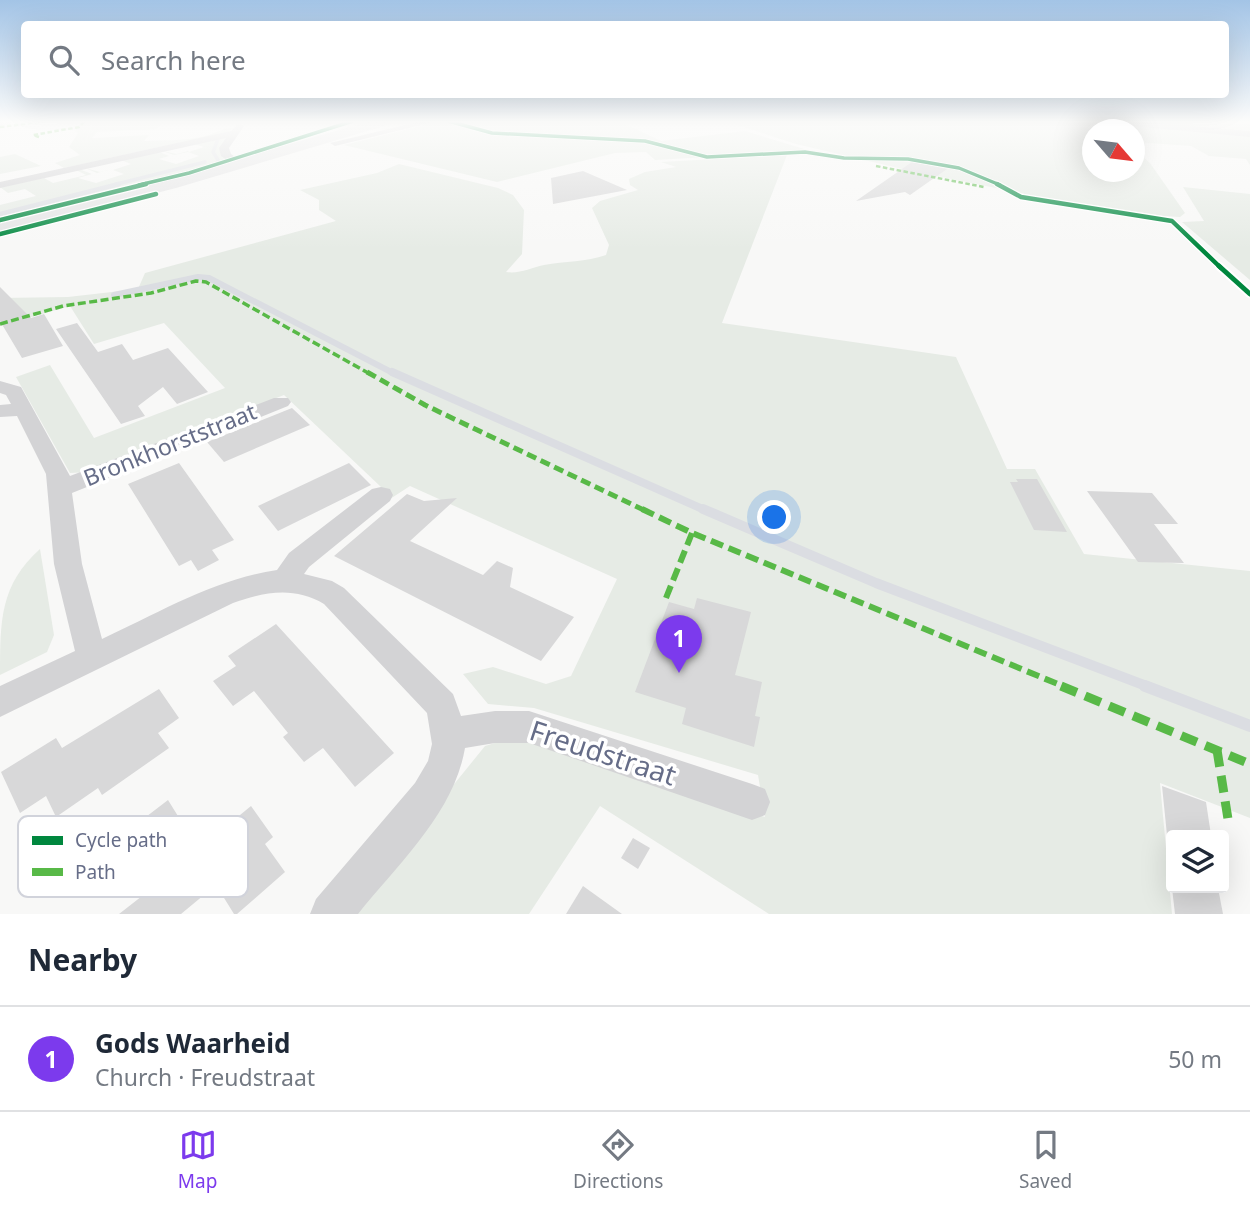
<!DOCTYPE html>
<meta charset="utf-8">
<style>
:root{--surface:#fff;--page:#f6f6f7;--text:#1f2937;--muted:#747a83;--line:#e0e1e3;--accent:#7c3aed}
body{margin:0;font-family:"Noto Sans",sans-serif;background:var(--page);color:var(--text)}
.controls{position:absolute;right:21px;bottom:21px;display:grid;overflow:hidden;border-radius:7px;box-shadow:0 7px 28px #0002}
.controls button{width:63px;height:63px;display:grid;place-items:center;padding:0;border:0;border-bottom:2px solid var(--line);background:var(--surface);color:var(--text);font:35px sans-serif}
.compass{position:absolute;left:1082px;top:119px;width:63px;height:63px;border-radius:50%;background:var(--surface);box-shadow:0 7px 28px #0002;rotate:118deg}
.you{position:absolute;left:775px;top:518px;width:24px;height:24px;margin:-18px;border:5px solid #fff;border-radius:50%;background:#1a73e8;box-shadow:0 0 0 10px #1a73e833}
.badge{display:grid;place-items:center;width:46px;height:46px;border-radius:50%;background:var(--accent);color:#fff;font-size:23px;font-weight:700}
.pin{position:absolute;translate:-50% -58px;filter:drop-shadow(0 2px 4px #0008)}
.pin::after{content:'';position:absolute;top:37px;width:24px;height:21px;background:inherit;clip-path:polygon(0 0,100% 0,50% 100%)}
.list{margin:0;padding:0;list-style:none}
h2{display:flex;justify-content:space-between;align-items:center;height:91px;margin:0;padding:0 28px;font-size:30px}
h2 small{font-size:23px;font-weight:400;color:var(--muted)}
.list li{display:grid;grid-template-columns:46px 1fr auto;gap:21px;align-items:center;box-sizing:border-box;height:105px;padding:0 28px;border-top:2px solid var(--line)}
.list b{display:block;font-size:26px;white-space:nowrap}
.list p{margin:0;font-size:23px;white-space:nowrap;color:var(--muted)}
.list em{font-size:23px;font-style:normal;color:var(--muted)}
.icon{flex:none;width:38px;height:38px;fill:none;stroke:currentColor;stroke-width:2;stroke-linecap:round;stroke-linejoin:round}
.map{position:relative;flex:none;width:1250px;height:914px;overflow:hidden}
.search{position:absolute;background:var(--surface);box-shadow:0 7px 28px #0002;left:21px;right:21px;top:21px;height:77px;display:flex;align-items:center;gap:18px;box-sizing:border-box;padding:0 24px;border-radius:7px;color:var(--muted);font-size:26px}
.sheet{height:196px;background:var(--surface)}
nav{display:flex;justify-content:space-around;align-items:center;box-sizing:border-box;height:98px;border-top:2px solid var(--line);background:var(--surface);font-size:19px;color:var(--muted)}
nav a{display:grid;justify-items:center;gap:4px}
nav .on{color:var(--accent)}
.map>svg:first-child{display:block}
</style>
<div class="map">
<svg width="1250" height="914" viewBox="0 0 1250 914">
<rect width="100%" height="100%" fill="#f8f8f7"/>
<g fill="#e6ebe5">
<path d="M82 121H93L85 143 94 121H166L156 129 97 132 92 138 149 135 144 141C163 140 183 141 201 137 214 135 220 128 233 128L228 132 64 168 55 163 80 155 69 147 78 133 75 131Z"/>
<path d="M441 121H619L661 141 745 131 811 151 655 160 646 152 615 153 497 182 344 145Z"/>
<path d="M725 121H1103L1087 127 1092 133V172H1134L1135 150 1150 163 1185 213 1180 217 1164 216 1035 196 907 170 796 144Z"/>
<path d="M1138 121H1250V131Z"/>
<path d="M1116 124 1250 135V165L1246 159 1209 156 1191 146 1135 142 1134 130 1104 129Z"/>
<path d="M229 136 219 149 228 159 225 161 0 219V205L36 196 25 189 8 193 0 187 44 178 53 183 86 175 76 170 79 169 92 174 78 178 96 183 124 174 113 170 112 169 97 173 85 168 100 172 112 169 113 170 131 164 121 160 157 151 169 156 159 159 176 164 199 156 188 152 174 155 162 151 177 154 188 151 189 152 204 147 194 144Z"/>
<path d="M15 154 41 166 0 174V157Z"/>
<path d="M787 155 722 323 956 357 1007 469H1035L1084 554 1250 571V818L1160 783 1172 914H769L600 806 529 914H349L485 746 508 739 551 746 627 767 765 817 758 775 534 708 488 704 463 674 493 667 546 684 571 676 617 579 410 486 390 499 381 487 284 395 89 472 70 473 16 377 50 365 94 438 225 388 164 323 94 344 70 306 0 326V298L68 297 138 289 145 273 336 221 319 210V200L300 190 377 173 399 164 498 188 513 195 524 210 522 254 506 272C520 274 530 268 544 265 565 261 586 262 606 255L609 245 592 208 600 201 638 190 630 185 629 179 645 172 676 167 661 162Z"/>
<path d="M1183 187 1250 194V280L1182 222 1204 221Z"/>
<path d="M40 549 54 635 47 652 0 675C0 620 0 585 40 549Z"/>
</g>
<g fill="none" stroke-linecap="round" stroke-linejoin="round">
<g stroke="#dbdde2" stroke-width="3.5">
<path d="M218 139 213 152 218 160"/>
<path d="M113 185 205 162"/>
</g>
<path stroke="#dbdde2" stroke-width="4.5" d="M0 214 119 184"/>
<path stroke="#dbdde2" stroke-width="6" d="M114 295 198 277 209 278 395 374"/>
<path stroke="#dbdde2" stroke-width="8" d="M392 372 707 511"/>
<path stroke="#dbdde2" stroke-width="10" d="M703 509 876 583 1149 687"/>
<path stroke="#dbdde2" stroke-width="12" d="M1145 686 1250 726"/>
</g>
<g fill="#d8d8d9">
<path d="M912 162 947 169 910 195 905 192 856 201Z"/>
<path d="M583 171 627 190 553 204 551 178Z"/>
<path d="M0 287 31 318 44 314 63 346 22 358 0 321Z"/>
<path d="M77 323 98 352 122 344 133 360 168 348 208 392 177 404 163 387 138 406 145 416 121 424 56 329Z"/>
<path d="M292 408 310 425 224 462 207 442Z"/>
<path d="M179 463 234 540 212 550 219 560 198 571 191 560 179 566 128 484Z"/>
<path d="M349 463 371 485 278 531 258 506Z"/>
<path d="M1016 479H1037L1067 532 1034 530 1010 482H1018Z"/>
<path d="M1087 491 1152 493 1178 524H1154L1184 563 1138 562Z"/>
<path d="M407 494 424 501 457 498 410 541 483 575 497 561 513 568 510 587 574 617 541 661 334 556Z"/>
<path d="M697 598 751 612 735 675 762 682 755 716 760 717 754 747 682 724 686 708 635 692 669 602 694 609Z"/>
<path d="M276 624 394 753 355 787 323 748 304 762 283 737 288 733 254 691 233 706 213 681 236 666 228 656Z"/>
<path d="M159 689 179 718 158 733 169 748 102 795 98 788 56 817 46 796 20 813 1 772 56 738 62 748Z"/>
<path d="M1162 786 1206 802 1211 835H1167Z"/>
<path d="M168 800 186 829 199 819 212 838 251 806 273 837 265 844 285 872 237 914H234L216 885 181 914H119L169 875 138 823Z"/>
<path d="M633 838 650 848 638 869 621 858Z"/>
<path d="M583 886 622 914H566Z"/>
<path d="M1172 888H1218L1223 914H1175Z"/>
</g>
<g fill="none" stroke-linecap="round" stroke-linejoin="round">
<g fill="#d3d3d5" fill-rule="evenodd">
<path d="M0 121H22L0 126Z"/>
<path d="M422 121H438L335 146 330 143Z"/>
<path d="M1105 121H1136L1250 131V137L1110 124Z"/>
<path d="M239 123 244 126 229 148 231 154 239 160 238 162H230L221 156 219 148 226 138 0 188V182L231 131Z"/>
<path d="M0 381 21 387 70 476 274 398H288L291 402 288 406 72 493 82 564 102 639C158 613 215 579 277 570L289 553 372 489 381 487 390 489 393 495 390 501 309 567 304 574 332 581 344 588 453 694 461 716 495 711H529L752 784 765 789 770 802 765 815 752 820 529 743H495L465 748C454 813 398 864 358 914H310L316 899 415 783 428 761 432 744 427 713 324 604C294 586 264 592 233 603L0 717V686L75 651 54 564 46 474 17 416 0 417V405L11 404 6 395 0 393Z"/>
</g>
<path fill="#e4e4e5" fill-rule="evenodd" d="M371 121H393L391 124 176 188 0 233V221L162 180Z"/>
<g stroke="#58b947" stroke-width="2.5" stroke-dasharray="4.5 2.5" stroke-linecap="butt">
<path d="M0 127 47 121"/>
<path d="M39 137 33 135 79 127 85 121"/>
<path d="M876 166 984 187"/>
</g>
<path stroke="#58b947" stroke-width="3.5" stroke-dasharray="8 3.5" stroke-linecap="butt" d="M0 324 63 306 151 293 196 281 206 282 370 374"/>
<path stroke="#58b947" stroke-width="5" stroke-dasharray="10 5" stroke-linecap="butt" d="M367 372 425 405 646 511"/>
<g stroke="#58b947" stroke-width="6" stroke-dasharray="13 6" stroke-linecap="butt">
<path d="M642 509 692 533 1065 687"/>
<path d="M666 598 692 533"/>
</g>
<g stroke="#58b947" stroke-width="9" stroke-dasharray="17 9" stroke-linecap="butt">
<path d="M1061 686 1250 764"/>
<path d="M1217 750 1228 819"/>
</g>
<g stroke="#fff" stroke-width="5">
<g id="cycleway-far2">
<path d="M448 121 492 133 645 141 707 157 805 152 844 158 908 159 959 168 1000 185"/>
<path d="M139 185 189 173 353 121"/>
</g>
</g>
<g stroke="#fff" stroke-width="7">
<g id="cycleway-far1">
<path d="M997 184 1021 197 1172 221 1221 268"/>
<path d="M0 220 146 184"/>
<path d="M0 234 156 194"/>
</g>
</g>
<g stroke="#fff" stroke-width="9">
<path id="cycleway" d="M1219 266 1250 294"/>
</g>
<use href="#cycleway-far2" stroke="#00873e" stroke-width="3.5"/>
<use href="#cycleway-far1" stroke="#00873e" stroke-width="4.5"/>
<use href="#cycleway" stroke="#00873e" stroke-width="5"/>
</g>
<linearGradient id="sky" x2="0" y2="1"><stop stop-color="#a3c4e6"/><stop offset="0.49" stop-color="#fcfcfb"/><stop offset="1" stop-color="#fcfcfb" stop-opacity="0"/></linearGradient>
<rect width="1250" height="249" fill="url(#sky)"/>
<g text-anchor="middle" stroke-width="7" stroke-linejoin="round" paint-order="stroke">
<g font-size="23" fill="#666d88" stroke="#fff">
<text transform="translate(170 445) rotate(-22)" y="8">Bronkhorststraat</text>
</g>
<g font-size="28" fill="#666d88" stroke="#fff">
<text transform="translate(603 753) rotate(18)" y="10">Freudstraat</text>
</g>
</g>
<rect x="18" y="816" width="230" height="81" rx="10" fill="#fff" stroke="#d1d3db" stroke-width="2"/>
<rect x="32" y="836" width="31" height="9" fill="#00873e"/>
<rect x="32" y="868" width="31" height="8" fill="#58b947"/>
<g font-size="19" fill="#666d88">
<text x="75" y="847">Cycle path</text>
<text x="75" y="879">Path</text>
</g>
</svg>
<div class="controls">
<button><svg class="icon" aria-label="layers" viewBox="0 0 24 24"><path d="M12 4l9 5-9 5-9-5zM3 14l9 5 9-5"/></svg></button>
</div>
<svg class="compass" viewBox="-18 -18 36 36"><path d="M0-13l5 13h-10z" fill="#e53935"/><path d="M0 13l5-13h-10z" fill="#747a83"/></svg>
<div class="you"></div>
<div class="pin badge" style="left:679px;top:673px">1</div>
<div class="search"><svg class="icon" aria-label="search" viewBox="0 0 24 24"><circle cx="10" cy="10" r="6"/><path d="M15 15l6 6"/></svg>Search here</div>
</div>
<section class="sheet">
<h2>Nearby<small></small></h2>
<ul class="list">
<li><span class="badge">1</span><div><b>Gods Waarheid</b><p>Church · Freudstraat</p></div><em>50 m</em></li>
</ul>
</section>
<nav>
<a class="on"><svg class="icon" aria-label="map" viewBox="0 0 24 24"><path d="M3 6l6-2 6 2 6-2v14l-6 2-6-2-6 2zM9 4v14M15 6v14"/></svg>Map</a>
<a><svg class="icon" aria-label="directions" viewBox="0 0 24 24"><path d="M12 3l9 9-9 9-9-9zM9 14v-3h6M13 9l2 2-2 2"/></svg>Directions</a>
<a><svg class="icon" aria-label="saved" viewBox="0 0 24 24"><path d="M7 4h10v16l-5-4-5 4z"/></svg>Saved</a>
</nav>
